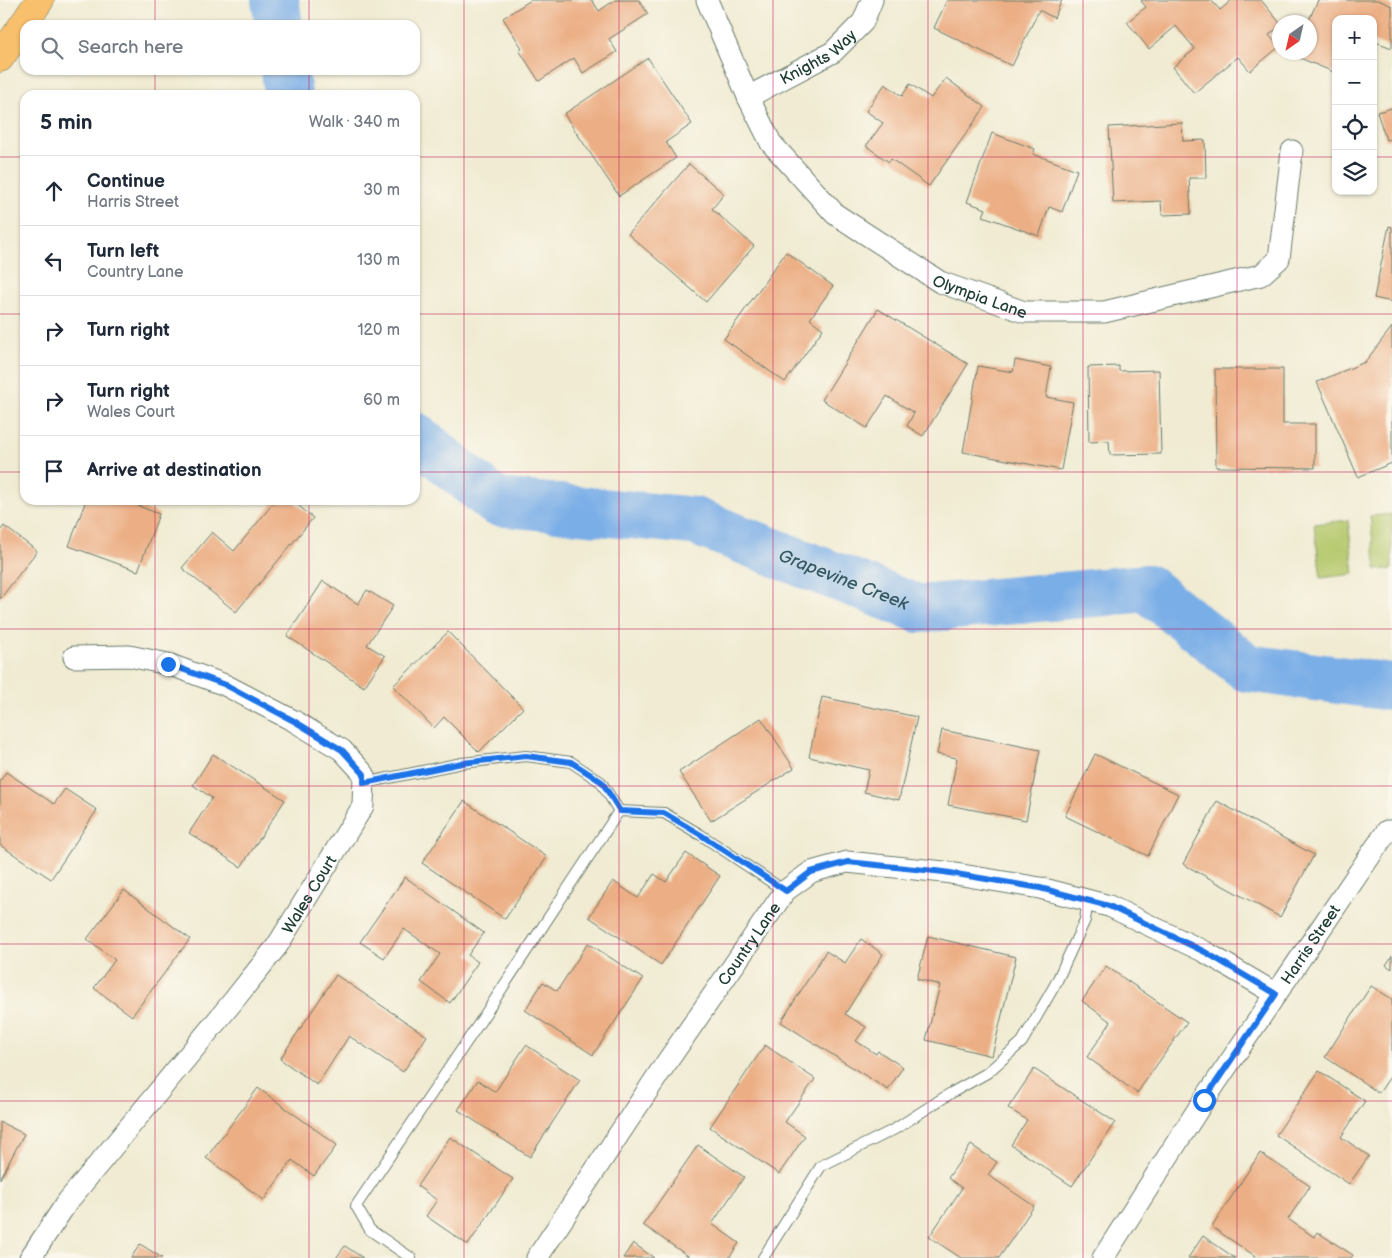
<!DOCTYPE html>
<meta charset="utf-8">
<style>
:root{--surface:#fff;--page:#f2f2f3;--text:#1f2937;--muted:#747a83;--line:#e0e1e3}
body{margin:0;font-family:"Balsamiq Sans",sans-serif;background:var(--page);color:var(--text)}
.controls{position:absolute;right:15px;top:15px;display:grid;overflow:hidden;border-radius:10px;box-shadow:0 1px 4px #0004}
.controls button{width:45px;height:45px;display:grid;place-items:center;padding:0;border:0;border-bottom:1px solid var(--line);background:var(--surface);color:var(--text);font:25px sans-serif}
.compass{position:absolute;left:1272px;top:15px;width:45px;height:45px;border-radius:50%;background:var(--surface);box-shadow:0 1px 4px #0004;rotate:214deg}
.stop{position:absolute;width:15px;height:15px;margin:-11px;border:4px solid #1a73e8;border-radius:50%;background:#fff}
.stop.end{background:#1a73e8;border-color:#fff;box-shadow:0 1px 5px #0008}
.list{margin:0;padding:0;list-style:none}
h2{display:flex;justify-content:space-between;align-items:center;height:65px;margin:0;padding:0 20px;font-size:21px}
h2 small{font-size:16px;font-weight:400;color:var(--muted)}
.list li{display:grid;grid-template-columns:32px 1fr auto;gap:15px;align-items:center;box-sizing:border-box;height:70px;padding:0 20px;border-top:1px solid var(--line)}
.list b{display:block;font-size:19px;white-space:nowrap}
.list p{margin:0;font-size:16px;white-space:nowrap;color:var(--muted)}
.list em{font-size:16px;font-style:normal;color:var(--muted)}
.icon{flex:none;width:28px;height:28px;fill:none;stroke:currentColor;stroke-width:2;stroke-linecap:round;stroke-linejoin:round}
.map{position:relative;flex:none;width:1392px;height:1258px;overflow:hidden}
.search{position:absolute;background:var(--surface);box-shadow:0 1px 4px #0004;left:20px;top:20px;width:400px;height:55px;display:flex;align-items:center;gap:12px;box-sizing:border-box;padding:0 18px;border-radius:15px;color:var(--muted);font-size:19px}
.panel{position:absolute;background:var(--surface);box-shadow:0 1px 4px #0004;left:20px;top:90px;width:400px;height:415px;border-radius:15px}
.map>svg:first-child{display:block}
</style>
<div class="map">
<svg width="1392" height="1258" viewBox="0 0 1392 1258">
<rect width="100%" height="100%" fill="#fbf7ec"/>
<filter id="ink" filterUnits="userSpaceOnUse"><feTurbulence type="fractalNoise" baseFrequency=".02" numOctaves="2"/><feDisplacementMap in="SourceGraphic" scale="10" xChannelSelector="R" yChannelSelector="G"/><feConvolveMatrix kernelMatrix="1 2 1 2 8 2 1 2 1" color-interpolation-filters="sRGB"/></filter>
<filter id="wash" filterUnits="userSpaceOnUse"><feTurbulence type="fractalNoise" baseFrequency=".0096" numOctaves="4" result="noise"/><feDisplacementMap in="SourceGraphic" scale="20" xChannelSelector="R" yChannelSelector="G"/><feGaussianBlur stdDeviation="1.12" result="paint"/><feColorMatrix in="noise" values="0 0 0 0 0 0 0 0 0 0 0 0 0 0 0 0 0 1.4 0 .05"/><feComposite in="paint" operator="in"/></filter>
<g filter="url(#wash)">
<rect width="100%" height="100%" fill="#f0ebd2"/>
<g fill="#b4c76b" stroke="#6a8250">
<path d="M1392 514V569L1376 570 1370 516Z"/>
<path d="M1348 520 1354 574 1321 578 1314 524Z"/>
</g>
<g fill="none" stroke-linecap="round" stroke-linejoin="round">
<g stroke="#7aaee7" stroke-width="48">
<path d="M275 0 279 25"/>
<path d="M285 70 288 95"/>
<path id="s1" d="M415 436 496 502 694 521 919 609 1147 588 1247 668 1392 687"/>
</g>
</g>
<g id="blocks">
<g fill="#ecaf85">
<path d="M531 0H592L599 11 615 0H639L648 14 609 39 617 52 583 73 574 58 539 81 519 50 522 48 503 18Z"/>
<path d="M947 0H1062L1054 18 1039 10 1012 66 934 28Z"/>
<path d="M1142 0H1211L1220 10 1232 0H1261L1280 23V26L1269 35 1279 47 1250 71 1238 57 1194 93 1173 67 1195 49 1176 26 1149 49 1127 22 1146 7 1141 1Z"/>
<path d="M1318 0H1378L1392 6V48L1373 41V19H1336V73L1295 56 1296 52H1310V22H1308Z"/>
<path d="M648 58 692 124 666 142 676 158 619 196 564 114Z"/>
<path d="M946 78 985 107 929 186 891 159 889 162 866 146 883 123 866 111 885 84 902 96 910 84 931 98Z"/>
<path d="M1392 108V139L1386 140 1377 112Z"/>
<path d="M1182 123 1183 141 1205 140 1206 178H1189L1191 214 1162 215 1161 201 1113 203 1109 127Z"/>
<path d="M992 133 1035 149 1033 154 1077 170 1062 212 1049 207 1039 236 983 216 986 209 967 202Z"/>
<path d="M689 164 724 194 712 209 754 246 706 302 628 234Z"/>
<path d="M1389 226 1392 227V302L1374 298Z"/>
<path d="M786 252 833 286 810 319 823 329 785 382 724 339Z"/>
<path d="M878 309 968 364 923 436 907 426 914 413 887 396 867 428 822 400Z"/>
<path d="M1392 327V463L1358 477 1317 382 1365 362Z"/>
<path d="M1015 360 1051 367 1046 397 1073 402 1061 470 963 452 978 366 1013 372Z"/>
<path d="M1119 366V371L1159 370 1161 454 1110 455 1109 441 1089 442 1088 367Z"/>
<path d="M1215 369H1283V424H1315V468L1216 467Z"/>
<path d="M86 500H123L159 514 138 571 69 546Z"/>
<path d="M276 500H292L313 518 236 612 182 568 212 532 234 551Z"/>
<path d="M4 526 37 551 0 599V531Z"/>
<path d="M323 581 358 604 367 590 393 606 367 645 385 656 364 687 287 636Z"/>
<path d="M448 632 523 708 479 752 444 717 434 728 393 686Z"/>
<path d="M822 697 917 717 899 800 864 792 869 770 809 757Z"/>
<path d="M761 718 794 768 711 821 679 772Z"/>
<path d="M942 730 1040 750 1026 820 948 805 957 758 937 754Z"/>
<path d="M213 754 285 800 241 867 189 833 212 798 193 785Z"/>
<path d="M1095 754 1178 794 1148 856 1065 816Z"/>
<path d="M6 772 54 804 65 789 97 810 51 879 0 845V781Z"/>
<path d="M464 801 547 857 505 919 422 863Z"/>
<path d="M1217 801 1314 855 1280 917 1183 864Z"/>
<path d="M686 853 720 876 661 965 589 917 613 881 638 898 654 874 666 882Z"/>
<path d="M405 877 484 933 468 955 478 962 450 1003 421 982 440 954 404 929 384 958 360 942Z"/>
<path d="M124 890 190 939 132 1016 94 988 115 960 87 939Z"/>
<path d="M928 936 1016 957 992 1056 926 1040 940 985 917 979Z"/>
<path d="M861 939 883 954 845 1014 866 1027 856 1041 876 1054 878 1051 903 1067 888 1090 781 1022 826 951 845 963Z"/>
<path d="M588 943 643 979 593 1055 525 1010 543 982 557 991Z"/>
<path d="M1392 956V969L1386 965Z"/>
<path d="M1106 966 1187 1022 1137 1093 1087 1057 1111 1022 1082 1001Z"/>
<path d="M336 975 427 1036 403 1072 349 1036 317 1085 280 1059Z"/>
<path d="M1371 986 1392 999V1074L1379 1093 1325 1057Z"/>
<path d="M526 1045 580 1080 530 1157 458 1110 478 1080 495 1092Z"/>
<path d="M765 1045 815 1079 785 1122 805 1136 779 1174 710 1127Z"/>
<path d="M1034 1069 1115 1122 1072 1186 1011 1145 1027 1120 1008 1108Z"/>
<path d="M1319 1071 1365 1101 1341 1137 1369 1156 1349 1184 1276 1135Z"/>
<path d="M258 1088 337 1145 314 1176 292 1160 264 1200 206 1158Z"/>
<path d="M0 1122 24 1134 0 1179Z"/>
<path d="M450 1137 513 1179 468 1245 426 1216 437 1200 417 1186Z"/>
<path d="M698 1145 744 1177 712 1224 739 1243 729 1258H691L643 1225Z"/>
<path d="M971 1145 997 1162 988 1175 1034 1206 999 1258H961L929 1237 962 1188 948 1178Z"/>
<path d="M1260 1153 1310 1186 1288 1219 1314 1237 1317 1232 1353 1255 1351 1258H1258L1212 1227Z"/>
<path d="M1203 1236 1235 1258H1188Z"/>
<path d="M633 1243 654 1258H623Z"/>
<path d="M140 1244 162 1258H131Z"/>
<path d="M345 1246 363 1258H336Z"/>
</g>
</g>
</g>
<g filter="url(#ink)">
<use href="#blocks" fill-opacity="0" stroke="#687a6b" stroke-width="1"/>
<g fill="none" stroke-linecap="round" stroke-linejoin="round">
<g stroke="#687a6b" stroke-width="12">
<g id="lane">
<path d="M364 783 462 763 526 756 571 762 601 782 619 811"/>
<path d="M411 1258 370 1230 356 1206 480 1022 566 891 619 811 664 813 701 835 785 891"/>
<path d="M763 1258 821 1166 895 1129 951 1093 987 1073 1022 1042 1056 983 1085 920 1088 900"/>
</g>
</g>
<g stroke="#687a6b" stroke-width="23">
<g id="street">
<path id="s2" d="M707 0 748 97 771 143 835 214 940 282 1024 312H1104L1261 275 1279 259 1292 151"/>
<path id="s3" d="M748 97 833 52 863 22 872 0"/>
<path id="s4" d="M30 1258 68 1201 230 1005 277 946 363 806 364 774 342 750 294 721 225 685 168 664 129 656 74 657"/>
<path id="s5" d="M537 1258 660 1072 785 891 811 872 847 862 944 872 1040 888 1109 906 1205 952 1276 994"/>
<path id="s6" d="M1103 1258 1204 1100 1387 831H1392"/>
</g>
</g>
<g stroke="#687a6b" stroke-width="29">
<path id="primary" d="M0 58 40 0"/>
</g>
<use href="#lane" stroke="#fff" stroke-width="10"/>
<use href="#street" stroke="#fff" stroke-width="21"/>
<use href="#primary" stroke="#f8bf6c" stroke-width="28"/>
</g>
</g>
<g fill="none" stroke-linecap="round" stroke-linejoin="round" filter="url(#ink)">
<path stroke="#1a73e8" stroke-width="6" d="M168 664 226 685 294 721 342 750 364 774V783L462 763 526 756 571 762 602 782 620 811 664 813 701 835 786 891 811 872 848 862 944 872 1040 888 1109 906 1205 952 1276 994 1204 1100"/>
</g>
<path fill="none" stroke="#c2185b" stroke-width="1" stroke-opacity="0.55" d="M155 0V25M309 0V25M464 0V1258M619 0V1258M773 0V1258M928 0V1258M1083 0V1258M1237 0V1258M155 70V95M309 70V95M0 157H25M415 157H1336M1373 157H1392M0 314H25M415 314H1392M0 472H25M415 472H1392M155 500V1258M309 500V1258M0 629H1392M0 786H1392M0 944H1392M0 1101H1392"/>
<g text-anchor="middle" stroke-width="4" stroke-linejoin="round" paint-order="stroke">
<g font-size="16" fill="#1f3d34" stroke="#fbf7ec">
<text dy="6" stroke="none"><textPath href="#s3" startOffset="81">Knights Way</textPath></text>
<text dy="6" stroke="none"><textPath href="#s2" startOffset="420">Olympia Lane</textPath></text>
<text dy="6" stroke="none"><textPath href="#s4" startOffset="459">Wales Court</textPath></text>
<text dy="6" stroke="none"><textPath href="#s5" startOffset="379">Country Lane</textPath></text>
<text dy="6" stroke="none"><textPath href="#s6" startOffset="376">Harris Street</textPath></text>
</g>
<g font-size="18" font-style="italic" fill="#365961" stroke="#fbf7ec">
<text dy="6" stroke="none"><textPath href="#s1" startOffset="464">Grapevine Creek</textPath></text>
</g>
</g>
</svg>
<div class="controls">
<button>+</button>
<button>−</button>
<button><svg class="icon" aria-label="locate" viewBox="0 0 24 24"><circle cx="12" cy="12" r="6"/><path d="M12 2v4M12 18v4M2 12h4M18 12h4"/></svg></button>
<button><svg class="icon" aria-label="layers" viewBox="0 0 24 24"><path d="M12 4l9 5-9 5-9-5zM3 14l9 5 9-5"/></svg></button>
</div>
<svg class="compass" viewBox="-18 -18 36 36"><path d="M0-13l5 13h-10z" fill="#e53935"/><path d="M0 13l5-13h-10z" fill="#747a83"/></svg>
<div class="stop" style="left:1204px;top:1100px"></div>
<div class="stop end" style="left:168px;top:664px"></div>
<div class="search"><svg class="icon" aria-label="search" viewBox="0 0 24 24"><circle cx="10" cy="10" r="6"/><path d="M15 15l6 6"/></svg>Search here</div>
<section class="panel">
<h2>5 min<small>Walk · 340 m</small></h2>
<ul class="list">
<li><svg class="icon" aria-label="ahead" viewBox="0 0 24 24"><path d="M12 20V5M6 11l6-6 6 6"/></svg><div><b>Continue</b><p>Harris Street</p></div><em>30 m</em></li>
<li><svg class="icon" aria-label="left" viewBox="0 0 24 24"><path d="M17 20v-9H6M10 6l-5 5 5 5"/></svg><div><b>Turn left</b><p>Country Lane</p></div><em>130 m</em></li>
<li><svg class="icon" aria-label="right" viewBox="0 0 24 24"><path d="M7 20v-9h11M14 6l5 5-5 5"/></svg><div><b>Turn right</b></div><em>120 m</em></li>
<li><svg class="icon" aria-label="right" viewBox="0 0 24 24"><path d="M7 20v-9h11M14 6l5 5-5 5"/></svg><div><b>Turn right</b><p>Wales Court</p></div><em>60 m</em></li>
<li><svg class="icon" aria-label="arrive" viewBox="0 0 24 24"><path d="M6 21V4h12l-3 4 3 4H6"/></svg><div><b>Arrive at destination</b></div></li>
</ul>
</section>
</div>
